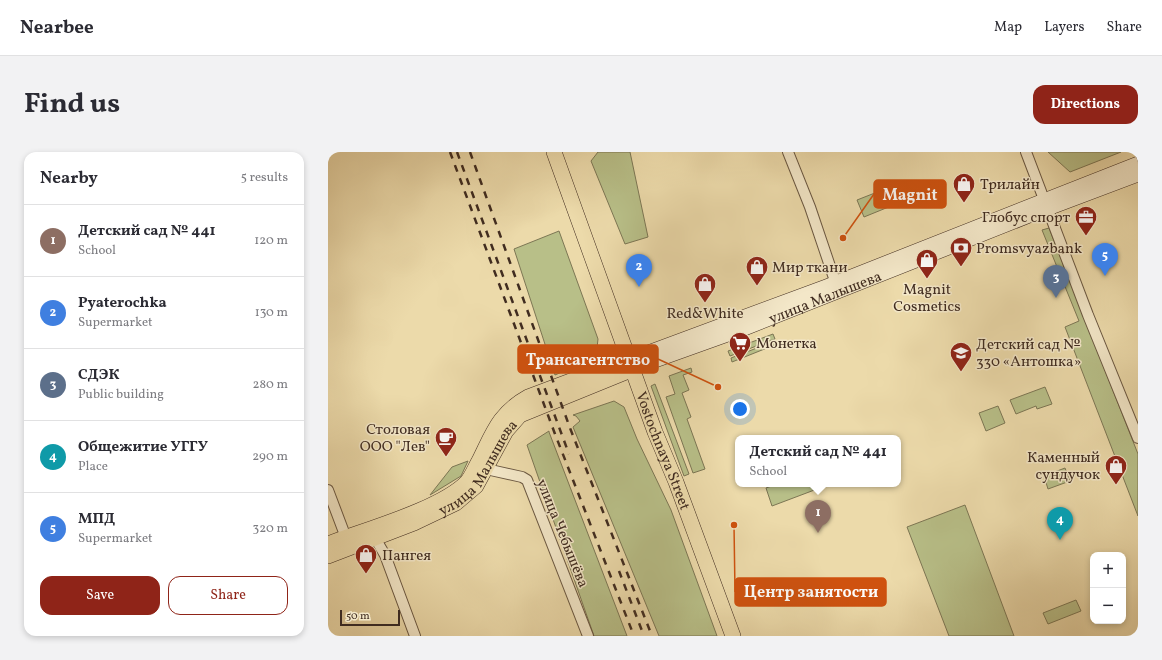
<!DOCTYPE html>
<meta charset="utf-8">
<style>
:root{--surface:#fff;--page:#f2f2f3;--text:#2b2b33;--muted:#7c7c81;--line:#e1e1e2;--accent:#8f2418}
body{margin:0;font-family:Vollkorn,serif;background:var(--page);color:var(--text)}
.controls{position:absolute;right:12px;bottom:12px;display:grid;overflow:hidden;border-radius:8px;box-shadow:0 2px 6px #0003}
.controls button{width:36px;height:36px;display:grid;place-items:center;padding:0;border:0;border-bottom:1px solid var(--line);background:var(--surface);color:var(--text);font:20px sans-serif}
.scale{position:absolute;left:12px;bottom:10px;width:60px;box-sizing:border-box;padding-left:4px;border:2px solid #402c20;border-top:0;font-size:11px;line-height:14px;white-space:nowrap;color:#402c20;-webkit-text-stroke:3px #f3e7c8;paint-order:stroke}
.you{position:absolute;left:412px;top:257px;width:14px;height:14px;margin:-10px;border:3px solid #fff;border-radius:50%;background:#1a73e8;box-shadow:0 0 0 6px #1a73e833}
.badge{display:grid;place-items:center;width:26px;height:26px;border-radius:50%;background:var(--accent);color:#fff;font-size:13px;font-weight:700}
.pin{position:absolute;translate:-50% -33px;filter:drop-shadow(0 1px 2px #0008)}
.pin::after{content:'';position:absolute;top:21px;width:14px;height:12px;background:inherit;clip-path:polygon(0 0,100% 0,50% 100%)}
.popup{position:absolute;left:407px;top:283px;width:166px;height:52px;box-sizing:border-box;display:grid;place-content:center;border-radius:8px;background:var(--surface);filter:drop-shadow(0 1px 3px #0005);font-size:13px;white-space:nowrap;color:var(--muted)}
.popup b{font-size:15px;color:var(--text)}
.popup::after{content:'';position:absolute;left:50%;top:100%;margin-left:-8px;border:8px solid transparent;border-top-color:var(--surface)}
.list{margin:0;padding:0;list-style:none}
h2{display:flex;justify-content:space-between;align-items:center;height:52px;margin:0;padding:0 16px;font-size:17px}
h2 small{font-size:13px;font-weight:400;color:var(--muted)}
.list li{display:grid;grid-template-columns:26px 1fr auto;gap:12px;align-items:center;box-sizing:border-box;height:72px;padding:0 16px;border-top:1px solid var(--line)}
.list b{display:block;font-size:15px;white-space:nowrap}
.list p{margin:0;font-size:13px;white-space:nowrap;color:var(--muted)}
.list em{font-size:13px;font-style:normal;color:var(--muted)}
.actions{display:flex;gap:8px;padding:12px 16px}
.actions a{flex:1;padding:9px 0;border:1px solid var(--accent);border-radius:12px;text-align:center;font-size:14px;color:var(--accent)}
.actions .main{background:var(--accent);color:#fff}
.map{position:relative;flex:none;width:810px;height:484px;overflow:hidden;border-radius:12px}
header{display:flex;align-items:center;gap:24px;box-sizing:border-box;height:56px;padding:0 20px;background:var(--surface);border-bottom:1px solid var(--line)}
header strong{font-size:19px}
nav{display:flex;gap:22px;margin-inline-start:auto;font-size:14px}
.intro{display:flex;align-items:center;justify-content:space-between;box-sizing:border-box;height:96px;padding:0 24px}
h1{margin:0;font-size:28px}
.button{padding:10px 18px;border-radius:12px;background:var(--accent);color:#fff;font-size:14px;font-weight:700}
main{display:flex;gap:24px;padding:0 24px}
aside{flex:1;background:var(--surface);border-radius:12px;box-shadow:0 2px 6px #0003}
.map>svg:first-child{display:block}
</style>
<header>
<strong>Nearbee</strong>
<nav><a>Map</a><a>Layers</a><a>Share</a></nav>
</header>
<div class="intro"><h1>Find us</h1><a class="button">Directions</a></div>
<main>
<aside>
<h2>Nearby<small>5 results</small></h2>
<ul class="list">
<li><span class="badge" style="background:#8d6e63">1</span><div><b>Детский сад № 441</b><p>School</p></div><em>120 m</em></li>
<li><span class="badge" style="background:#3f7fe0">2</span><div><b>Pyaterochka</b><p>Supermarket</p></div><em>130 m</em></li>
<li><span class="badge" style="background:#5c6f8a">3</span><div><b>СДЭК</b><p>Public building</p></div><em>280 m</em></li>
<li><span class="badge" style="background:#0f9aa8">4</span><div><b>Общежитие УГГУ</b><p>Place</p></div><em>290 m</em></li>
<li><span class="badge" style="background:#3f7fe0">5</span><div><b>МПД</b><p>Supermarket</p></div><em>320 m</em></li>
</ul>
<div class="actions"><a class="main">Save</a><a>Share</a></div>
</aside>
<div class="map">
<svg width="810" height="484" viewBox="0 0 810 484">
<rect width="100%" height="100%" fill="#ecdaaa"/>
<filter id="stains"><feTurbulence type="fractalNoise" baseFrequency=".005" numOctaves="4"/><feColorMatrix values="0 0 0 0 .2 0 0 0 0 .09 0 0 0 0 .02 0 0 0 .5 -.17"/></filter>
<radialGradient id="worn" r=".72"><stop offset=".6" stop-color="#630" stop-opacity="0"/><stop offset="1" stop-color="#630" stop-opacity=".3"/></radialGradient>
<g fill="#b8bf88" stroke="#7c7654">
<path d="M270 0H302L320 85 297 92 263 9Z"/>
<path d="M720 0H793L742 20Z"/>
<path d="M557 37 563 54 536 65 529 48Z"/>
<path d="M721 76 810 302V364L737 175 751 169 714 78Z"/>
<path d="M231 79 270 187 268 205 227 223 186 97Z"/>
<path d="M445 182 447 187 402 204 400 199Z"/>
<path d="M447 189 449 192 404 210 403 206Z"/>
<path d="M363 216 364 220 355 223 361 238 354 241 363 265 359 267 377 317 365 321 338 245 347 242 341 224Z"/>
<path d="M327 232 361 322 356 324 323 234Z"/>
<path d="M717 235 724 252 709 257 708 254 688 262 682 248Z"/>
<path d="M286 249 296 255 309 287 343 358 389 484H331L245 275 252 269 248 264 245 263Z"/>
<path d="M670 254 677 271 658 279 651 261Z"/>
<path d="M221 279V280L299 484H266L199 293Z"/>
<path d="M140 309 133 324 102 343 124 315Z"/>
<path d="M737 316 742 329 720 337 716 324Z"/>
<path d="M449 332H497V334L444 354 438 336Z"/>
<path d="M637 353 686 484H621L579 375Z"/>
<path d="M748 448 753 459 720 472 715 461Z"/>
</g>
<g fill="none" stroke-linecap="round" stroke-linejoin="round">
<g stroke="#6b5842" stroke-width="12">
<g id="street">
<path d="M460 0 482 55 507 129"/>
<path d="M698 0 760 163 810 286"/>
<path d="M158 317 194 325 199 328 260 484"/>
<path d="M0 338 20 391"/>
<path d="M41 384 47 386 57 403 87 484"/>
</g>
</g>
<g stroke="#402c20" stroke-width="14">
<g id="secondary">
<path d="M301 207 498 134 810 11"/>
<path id="s1" d="M305 217 414 178 704 63 810 23"/>
</g>
</g>
<g stroke="#402c20" stroke-width="16">
<g id="primary">
<path id="s2" d="M226 0 327 280 348 330 405 484"/>
<path d="M0 392C36 378 113 357 139 330 144 324 147 316 151 309 165 281 171 261 200 245L301 207"/>
<path id="s3" d="M0 404 86 371 128 351 148 334 178 279 192 263 305 217"/>
</g>
</g>
<use href="#street" stroke="#f3e7c8" stroke-width="10"/>
<use href="#secondary" stroke="#f3e7c8" stroke-width="13"/>
<use href="#primary" stroke="#ecdaaa" stroke-width="15"/>
<g stroke="#402c20" stroke-width="2.5" stroke-dasharray="7 7" stroke-linecap="butt">
<path d="M122 0 227 282 306 484"/>
<path d="M129 0 241 302"/>
<path d="M142 0 242 276 324 484"/>
<path d="M291 419 316 484"/>
</g>
</g>
<defs>
<g id="shop-pin" transform="scale(1.15)"><path d="M0 17L-7.5 6A9.5 9.5 0 1 1 7.5 6Z" fill="#8f2418" stroke="#f3e7c8"/><path d="M-5-2.5h2.3a2.7 3.5 0 0 1 5.4 0H5L5.5 6h-11ZM-1.5-2.5h3a1.5 2.3 0 0 0-3 0Z" fill="#fff"/></g>
<g id="office-pin" transform="scale(1.15)"><path d="M0 17L-7.5 6A9.5 9.5 0 1 1 7.5 6Z" fill="#8f2418" stroke="#f3e7c8"/><path d="M-6-3h4V-5.5h4V-3h4V5H-6ZM-1-4.5V-3h2v-1.5ZM-6 0V1H6V0Z" fill="#fff"/></g>
<g id="bank-pin" transform="scale(1.15)"><path d="M0 17L-7.5 6A9.5 9.5 0 1 1 7.5 6Z" fill="#8f2418" stroke="#f3e7c8"/><path d="M-6-4H6V4H-6ZM0-2.3a2.3 2.3 0 1 0 0 4.6a2.3 2.3 0 1 0 0-4.6Z" fill="#fff"/></g>
<g id="supermarket-pin" transform="scale(1.15)"><path d="M0 17L-7.5 6A9.5 9.5 0 1 1 7.5 6Z" fill="#8f2418" stroke="#f3e7c8"/><path d="M-6-5.5h2.5l.6 2H6L4.5 2H-2.5L-4.4-4H-6ZM-1.5 3.2a1.3 1.3 0 1 0 .1 0ZM3 3.2a1.3 1.3 0 1 0 .1 0Z" fill="#fff"/></g>
<g id="school-pin" transform="scale(1.15)"><path d="M0 17L-7.5 6A9.5 9.5 0 1 1 7.5 6Z" fill="#8f2418" stroke="#f3e7c8"/><path d="M0-5L7-2L0 1L-7-2ZM-4 1L0 2.5L4 1V4Q0 6-4 4Z" fill="#fff"/></g>
<g id="cafe-pin" transform="scale(1.15)"><path d="M0 17L-7.5 6A9.5 9.5 0 1 1 7.5 6Z" fill="#8f2418" stroke="#f3e7c8"/><path d="M-5.5-4.5H6V0H3Q3 3.5 0 3.5H-2.5Q-5.5 3.5-5.5 0ZM3-3.2v2h1.7v-2ZM-6 4.5H4V6H-6Z" fill="#fff"/></g>
</defs>
<g fill-rule="evenodd">
<use href="#shop-pin" x="636" y="32"/>
<use href="#office-pin" x="758" y="65"/>
<use href="#bank-pin" x="633" y="96"/>
<use href="#shop-pin" x="599" y="108"/>
<use href="#shop-pin" x="429" y="115"/>
<use href="#shop-pin" x="377" y="132"/>
<use href="#supermarket-pin" x="412" y="191"/>
<use href="#school-pin" x="633" y="201"/>
<use href="#cafe-pin" x="118" y="286"/>
<use href="#shop-pin" x="788" y="314"/>
<use href="#shop-pin" x="38" y="403"/>
</g>
<g text-anchor="middle" stroke-width="3" stroke-linejoin="round" paint-order="stroke">
<g font-size="15" fill="#402c20" stroke="#f3e7c8" text-anchor="start">
<text x="652" y="37">Трилайн</text>
<text x="742" y="70" text-anchor="end">Глобус спорт</text>
<text x="648" y="101">Promsvyazbank</text>
<text x="444" y="120">Мир ткани</text>
<text x="599" y="142" text-anchor="middle">Magnit<tspan x="599" dy="17">Cosmetics</tspan></text>
<text x="377" y="166" text-anchor="middle">Red&amp;White</text>
<text x="428" y="196">Монетка</text>
<text x="648" y="197">Детский сад №<tspan x="648" dy="17">330 «Антошка»</tspan></text>
<text x="102" y="282" text-anchor="end">Столовая<tspan x="102" dy="17">ООО "Лев"</tspan></text>
<text x="772" y="310" text-anchor="end">Каменный<tspan x="772" dy="17">сундучок</tspan></text>
<text x="54" y="408">Пангея</text>
</g>
<g font-size="15" fill="#402c20" stroke="#f3e7c8">
<text dy="5" stroke="none"><textPath href="#s1" startOffset="205">улица Малышева</textPath></text>
<text dy="5" stroke="none"><textPath href="#s2" startOffset="318">Vostochnaya Street</textPath></text>
<text dy="5" stroke="none"><textPath href="#s3" startOffset="180">улица Малышева</textPath></text>
<text transform="translate(235 381) rotate(68)" y="5">улица Чебышёва</text>
</g>
</g>
<path fill="none" stroke="#cf520f" stroke-width="1.5" d="M515 86L546 42M390 235L330 207M406 373L407 440"/>
<g fill="#cf520f" stroke="#f3e7c8" stroke-width="1.5">
<circle cx="515" cy="86" r="4"/>
<circle cx="390" cy="235" r="4"/>
<circle cx="406" cy="373" r="4"/>
</g>
<g fill="#cf520f" stroke="#cf520f" stroke-width="1.5">
<rect x="546" y="28" width="72" height="28" rx="4"/>
<rect x="190" y="193" width="140" height="28" rx="4"/>
<rect x="407" y="426" width="151" height="28" rx="4"/>
</g>
<g font-size="16" text-anchor="middle" font-weight="bold" fill="#fff">
<text x="582" y="48">Magnit</text>
<text x="260" y="213">Трансагентство</text>
<text x="483" y="445">Центр занятости</text>
</g>
<rect width="100%" height="100%" filter="url(#stains)"/>
<rect width="100%" height="100%" fill="url(#worn)"/>
</svg>
<div class="controls">
<button>+</button>
<button>−</button>
</div>
<div class="scale">50 m</div>
<div class="you"></div>
<div class="pin badge" style="left:490px;top:381px;background:#8d6e63">1</div>
<div class="popup"><b>Детский сад № 441</b>School</div>
<div class="pin badge" style="left:311px;top:135px;background:#3f7fe0">2</div>
<div class="pin badge" style="left:728px;top:146px;background:#5c6f8a">3</div>
<div class="pin badge" style="left:732px;top:388px;background:#0f9aa8">4</div>
<div class="pin badge" style="left:777px;top:124px;background:#3f7fe0">5</div>
</div>
</main>
